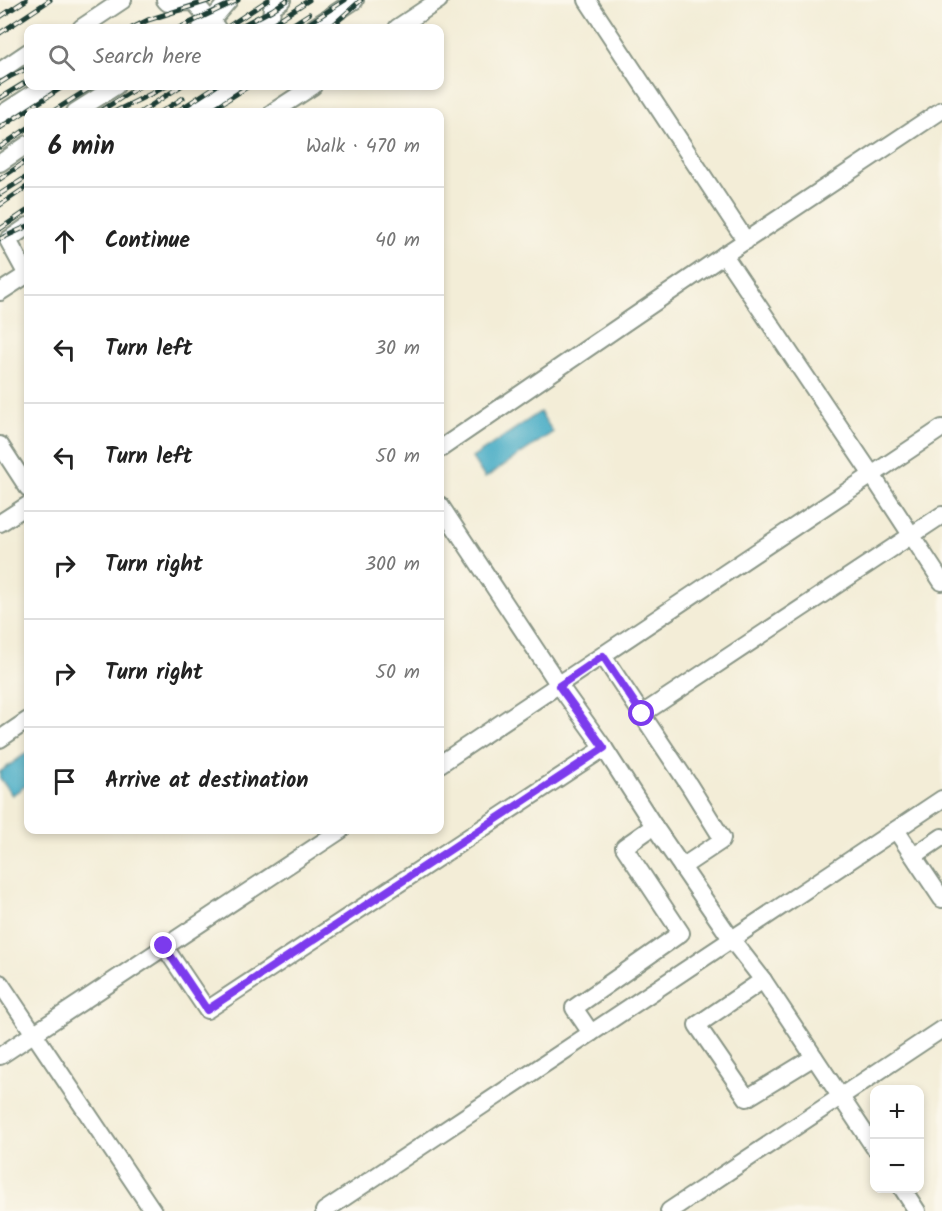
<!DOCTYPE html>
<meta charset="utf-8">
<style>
:root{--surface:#fff;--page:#f6f6f6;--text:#222;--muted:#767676;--line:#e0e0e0}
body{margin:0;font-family:Kalam,sans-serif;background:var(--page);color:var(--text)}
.controls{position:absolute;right:18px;bottom:18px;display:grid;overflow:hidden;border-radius:12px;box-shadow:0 3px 9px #0003}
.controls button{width:54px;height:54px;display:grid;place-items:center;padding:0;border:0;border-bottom:2px solid var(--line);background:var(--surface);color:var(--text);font:30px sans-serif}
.stop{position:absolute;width:18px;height:18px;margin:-14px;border:4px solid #7c3aed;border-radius:50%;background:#fff}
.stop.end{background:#7c3aed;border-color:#fff;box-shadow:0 2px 6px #0008}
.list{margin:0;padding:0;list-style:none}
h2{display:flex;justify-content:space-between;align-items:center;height:78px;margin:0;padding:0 24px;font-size:26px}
h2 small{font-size:20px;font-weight:400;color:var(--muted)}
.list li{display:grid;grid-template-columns:39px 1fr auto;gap:18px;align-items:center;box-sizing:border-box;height:108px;padding:0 24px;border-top:2px solid var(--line)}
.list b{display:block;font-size:22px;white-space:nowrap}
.list em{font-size:20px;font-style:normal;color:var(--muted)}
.icon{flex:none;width:33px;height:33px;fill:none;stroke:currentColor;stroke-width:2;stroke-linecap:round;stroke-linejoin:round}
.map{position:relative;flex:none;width:942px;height:1211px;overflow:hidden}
.search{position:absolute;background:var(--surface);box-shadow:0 3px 9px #0003;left:24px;top:24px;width:420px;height:66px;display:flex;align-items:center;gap:15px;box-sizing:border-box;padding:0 21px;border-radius:12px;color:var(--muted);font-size:22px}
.panel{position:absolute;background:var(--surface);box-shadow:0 3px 9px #0003;left:24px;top:108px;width:420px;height:726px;border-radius:12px}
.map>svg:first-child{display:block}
</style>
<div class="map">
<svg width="942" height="1211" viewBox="0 0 942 1211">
<rect width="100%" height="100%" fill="#fbf7ec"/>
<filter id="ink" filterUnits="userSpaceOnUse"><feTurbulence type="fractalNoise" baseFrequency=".0167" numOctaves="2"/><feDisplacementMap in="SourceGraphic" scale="12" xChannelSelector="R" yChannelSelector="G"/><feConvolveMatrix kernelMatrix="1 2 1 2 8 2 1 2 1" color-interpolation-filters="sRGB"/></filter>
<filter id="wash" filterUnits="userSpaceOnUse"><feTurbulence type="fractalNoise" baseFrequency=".008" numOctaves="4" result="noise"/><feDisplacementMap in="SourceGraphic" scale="24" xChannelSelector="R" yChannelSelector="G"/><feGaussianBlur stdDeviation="1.35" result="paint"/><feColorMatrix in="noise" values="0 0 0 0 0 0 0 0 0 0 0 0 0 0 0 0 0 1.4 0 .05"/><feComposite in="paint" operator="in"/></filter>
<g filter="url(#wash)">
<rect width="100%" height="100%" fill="#f3edd7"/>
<g fill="#45abc5" stroke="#32747c" stroke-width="1.5">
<path d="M540 412 553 432 485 478 472 458Z"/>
<path d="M28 752V784L12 795 0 778V772Z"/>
</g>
</g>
<g filter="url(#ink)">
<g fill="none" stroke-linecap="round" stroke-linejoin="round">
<g stroke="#899586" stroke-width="20">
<g id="minor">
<path d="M165 0 168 3 194 2 217 28"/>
<path d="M587 0 746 241"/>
<path d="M81 28 123 0"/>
<path d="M201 28 211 21 229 0"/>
<path d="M256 28 271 19 272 7 282 0"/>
<path d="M313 28 355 0"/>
<path d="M397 28 439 0"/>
<path d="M0 71 28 52"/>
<path d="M75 112 116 86"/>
<path d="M192 112 231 86"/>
<path d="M273 112 313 86"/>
<path d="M0 115 45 86"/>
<path d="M0 163 28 144"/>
<path d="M724 255 872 475 942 582"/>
<path d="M27 275 8 240 28 226"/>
<path d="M0 292 28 274"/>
<path d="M0 445 28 488"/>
<path d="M440 449 724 255 942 110"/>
<path d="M440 505 559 685 604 748 654 826 732 940 763 980 874 1147"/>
<path d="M0 523 28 505"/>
<path d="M603 656 689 785 722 838 721 841 682 867"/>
<path d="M642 714 942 515"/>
<path d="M0 739 28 720"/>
<path d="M440 764 942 428"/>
<path d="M896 830 942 899"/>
<path d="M914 856 942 837"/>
<path d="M164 946 207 1010 604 748"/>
<path d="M763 980 697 1025 747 1098 814 1057"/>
<path d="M0 983 153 1211"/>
<path d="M591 1033 574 1008 681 933 624 847 654 826"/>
<path d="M0 1056 341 830"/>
<path d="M902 1188 917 1211"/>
<path d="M324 1211 942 799"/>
<path d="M669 1211 942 1029"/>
</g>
</g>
<use href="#minor" stroke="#fff" stroke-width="16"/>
<g stroke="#1f3d34" stroke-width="5">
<g id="rail">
<path d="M0 17 26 0"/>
<path d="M132 28 148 20 211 0"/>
<path d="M179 28 238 0"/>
<path d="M226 28 268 0"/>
<path d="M237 28 272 10 287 0"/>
<path d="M266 28 309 0"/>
<path d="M287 28 309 14"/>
<path d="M302 28 345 0"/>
<path d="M330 28 361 0"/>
<path d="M0 33 50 0"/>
<path d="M0 83 11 76 28 68"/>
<path d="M0 98 28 81"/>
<path d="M52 112 93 86"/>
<path d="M99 112 140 86"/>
<path d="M114 112 167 86"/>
<path d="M141 112 181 86"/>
<path d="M161 112 183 98"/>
<path d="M176 112 216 86"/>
<path d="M208 112 249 86"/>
<path d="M0 128 64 86"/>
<path d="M0 147 28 128"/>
<path d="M0 179 28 160"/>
<path d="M0 194 28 176"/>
<path d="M0 205 28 186"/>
<path d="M0 229 28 210"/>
<path d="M0 239 28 226"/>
</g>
</g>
<use href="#rail" stroke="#fbf7ec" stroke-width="3" stroke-dasharray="9" stroke-linecap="butt"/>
</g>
</g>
<g fill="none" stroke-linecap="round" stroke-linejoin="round" filter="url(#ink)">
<path stroke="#7c3aed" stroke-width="8" d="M164 946 207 1010 604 748 559 686 603 656 642 714"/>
</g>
</svg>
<div class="controls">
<button>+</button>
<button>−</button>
</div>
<div class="stop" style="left:642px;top:714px"></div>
<div class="stop end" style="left:164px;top:946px"></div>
<div class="search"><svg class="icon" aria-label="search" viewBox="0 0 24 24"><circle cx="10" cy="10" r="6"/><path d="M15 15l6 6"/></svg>Search here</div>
<section class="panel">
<h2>6 min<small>Walk · 470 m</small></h2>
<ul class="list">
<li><svg class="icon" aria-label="ahead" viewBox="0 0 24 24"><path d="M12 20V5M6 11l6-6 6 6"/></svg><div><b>Continue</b></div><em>40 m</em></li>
<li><svg class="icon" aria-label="left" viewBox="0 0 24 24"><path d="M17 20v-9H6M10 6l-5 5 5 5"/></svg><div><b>Turn left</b></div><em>30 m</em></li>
<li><svg class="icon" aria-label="left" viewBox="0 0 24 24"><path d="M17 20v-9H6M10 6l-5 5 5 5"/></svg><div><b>Turn left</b></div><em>50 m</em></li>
<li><svg class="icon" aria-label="right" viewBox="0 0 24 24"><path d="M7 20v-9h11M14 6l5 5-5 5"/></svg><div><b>Turn right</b></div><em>300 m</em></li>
<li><svg class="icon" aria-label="right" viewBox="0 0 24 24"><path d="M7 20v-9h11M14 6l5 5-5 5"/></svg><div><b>Turn right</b></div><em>50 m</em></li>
<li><svg class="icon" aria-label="arrive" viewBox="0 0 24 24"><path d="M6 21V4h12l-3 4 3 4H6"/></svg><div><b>Arrive at destination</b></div></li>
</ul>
</section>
</div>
